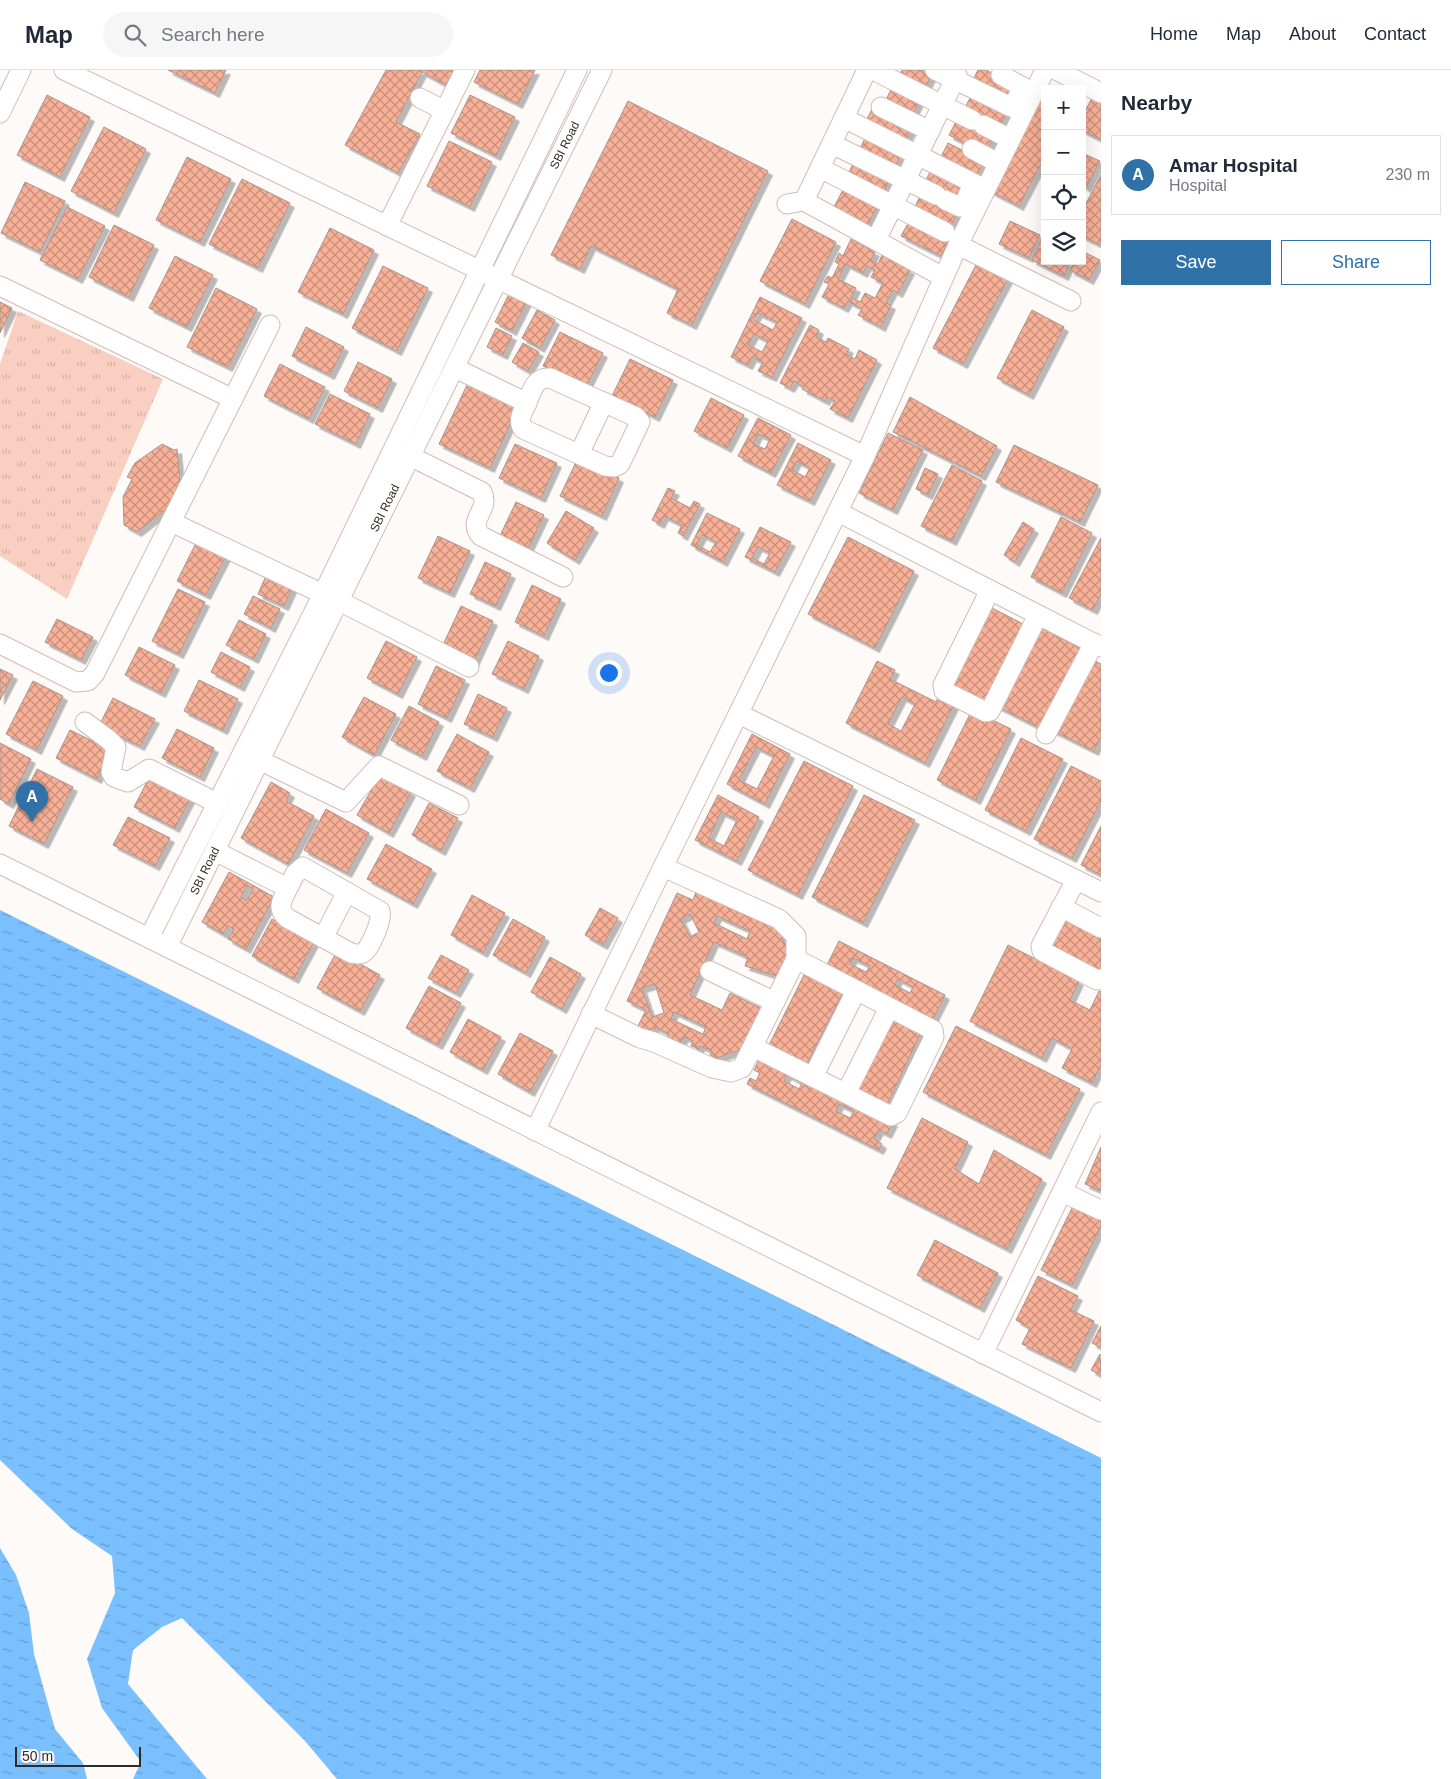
<!DOCTYPE html>
<meta charset="utf-8">
<style>
:root{--surface:#fff;--page:#f6f6f7;--text:#1f2937;--muted:#747a83;--line:#e0e1e3;--accent:#3071a7}
body{margin:0;font-family:Arial,sans-serif;background:var(--page);color:var(--text)}
.controls{position:absolute;right:15px;top:15px;display:grid;overflow:hidden;border-radius:0px;box-shadow:0 5px 20px #0002}
.controls button{width:45px;height:45px;display:grid;place-items:center;padding:0;border:0;border-bottom:1px solid var(--line);background:var(--surface);color:var(--text);font:25px sans-serif}
.scale{position:absolute;left:15px;bottom:12px;width:126px;box-sizing:border-box;padding-left:5px;border:2px solid #322a27;border-top:0;font-size:14px;line-height:18px;white-space:nowrap;color:#322a27;-webkit-text-stroke:4px #fefaf8;paint-order:stroke}
.you{position:absolute;left:608px;top:602px;width:18px;height:18px;margin:-12px;border:4px solid #fff;border-radius:50%;background:#1a73e8;box-shadow:0 0 0 8px #1a73e833}
.badge{display:grid;place-items:center;width:32px;height:32px;border-radius:50%;background:var(--accent);color:#fff;font-size:16px;font-weight:700}
.pin{position:absolute;translate:-50% -41px;filter:drop-shadow(0 1px 2px #0008)}
.pin::after{content:'';position:absolute;top:26px;width:18px;height:15px;background:inherit;clip-path:polygon(0 0,100% 0,50% 100%)}
.list{margin:0;padding:0;list-style:none}
h2{display:flex;justify-content:space-between;align-items:center;height:65px;margin:0;padding:0 20px;font-size:21px}
h2 small{font-size:16px;font-weight:400;color:var(--muted)}
.list li{display:grid;grid-template-columns:32px 1fr auto;gap:15px;align-items:center;box-sizing:border-box;height:80px;margin:0 10px 10px;padding:0 10px;border:1px solid var(--line);border-radius:0px}
.list b{display:block;font-size:19px;white-space:nowrap}
.list p{margin:0;font-size:16px;white-space:nowrap;color:var(--muted)}
.list em{font-size:16px;font-style:normal;color:var(--muted)}
.actions{display:flex;gap:10px;padding:15px 20px}
.actions a{flex:1;padding:11px 0;border:1px solid var(--accent);border-radius:0px;text-align:center;font-size:18px;color:var(--accent)}
.actions .main{background:var(--accent);color:#fff}
.icon{flex:none;width:28px;height:28px;fill:none;stroke:currentColor;stroke-width:2;stroke-linecap:round;stroke-linejoin:round}
.map{position:relative;flex:none;width:1101px;height:1709px;overflow:hidden}
header{display:flex;align-items:center;gap:30px;box-sizing:border-box;height:70px;padding:0 25px;background:var(--surface);border-bottom:1px solid var(--line)}
header strong{font-size:24px}
nav{display:flex;gap:28px;margin-inline-start:auto;font-size:18px}
.search{width:350px;height:45px;background:var(--page);display:flex;align-items:center;gap:12px;box-sizing:border-box;padding:0 18px;border-radius:28px;color:var(--muted);font-size:19px}
main{display:flex}
aside{flex:1;background:var(--surface)}
.map>svg:first-child{display:block}
</style>
<header>
<strong>Map</strong>
<div class="search"><svg class="icon" aria-label="search" viewBox="0 0 24 24"><circle cx="10" cy="10" r="6"/><path d="M15 15l6 6"/></svg>Search here</div>
<nav><a>Home</a><a>Map</a><a>About</a><a>Contact</a></nav>
</header>
<main>
<div class="map">
<svg width="1101" height="1709" viewBox="0 0 1101 1709">
<defs>
<pattern id="grass-tufts" width="24" height="20" patternUnits="userSpaceOnUse" patternTransform="scale(1.25)"><rect width="24" height="20" fill="#f8cfc1"/><path d="M3 7l-1-3M5 7V3M7 7l1-3M15 17l-1-3M17 17v-4M19 17l1-3" fill="none" stroke="#d5b2a6"/></pattern>
<pattern id="water-ripples" width="26" height="14" patternUnits="userSpaceOnUse" patternTransform="scale(1.25)"><rect width="26" height="14" fill="#7ac0ff"/><path d="M2 4q2-2 4 0t4 0M15 11q2-2 4 0t4 0" fill="none" stroke="#659cce"/></pattern>
<pattern id="building-cross-hatch" width="8" height="8" patternUnits="userSpaceOnUse" patternTransform="scale(1.25)"><rect width="8" height="8" fill="#f8b097"/><path d="M0 0l8 8M0 8l8-8" fill="none" stroke="#c98f7b"/></pattern>
<filter id="shadow"><feDropShadow dx="4.5" dy="4.5" stdDeviation="0" flood-color="#0004"/></filter>
</defs>
<rect width="100%" height="100%" fill="#fefaf8"/>
<path fill="url(#grass-tufts)" d="M18 241 163 309 67 529 0 486V294Z"/>
<g fill="url(#water-ripples)">
<path d="M0 840 1101 1388V1709H337L305 1671 182 1548 162 1557 133 1580 128 1614 207 1709H133L141 1692 102 1638 87 1589 115 1523 112 1486 72 1459 0 1390Z"/>
<path d="M0 1478 16 1505 29 1543 34 1584 55 1659 83 1693 87 1709H0Z"/>
</g>
<g fill="url(#building-cross-hatch)" stroke="#a8958f" fill-rule="evenodd" filter="url(#shadow)">
<path d="M168 0H226L215 23Z"/>
<path d="M386 0H454L446 15 422 2 396 52 420 64 398 103 345 75Z"/>
<path d="M480 0H535L518 34 474 12Z"/>
<path d="M902 0H928L933 3 924 20 898 7Z"/>
<path d="M978 0H986L1019 17 1010 34 971 14Z"/>
<path d="M894 13 921 27 912 46 885 32Z"/>
<path d="M973 22 1008 40 998 60 963 42Z"/>
<path d="M47 25 90 47 60 107 17 85Z"/>
<path d="M470 25 515 47 496 86 451 63Z"/>
<path d="M1093 26 1101 30V70L1082 60V47Z"/>
<path d="M1038 29 1045 32V86L1019 136 990 121Z"/>
<path d="M628 31 768 101 692 255 667 243 678 219 591 176 580 199 551 185Z"/>
<path d="M873 37 913 56 903 75 864 55Z"/>
<path d="M959 46 995 64 985 84 949 65Z"/>
<path d="M104 57 146 79 114 143 71 121Z"/>
<path d="M867 64 902 83 893 101 858 83Z"/>
<path d="M449 71 492 92 470 137 427 116Z"/>
<path d="M948 73 984 91 975 109 939 91Z"/>
<path d="M1082 83 1100 91 1086 118 1082 115Z"/>
<path d="M187 87 231 109 200 172 156 150Z"/>
<path d="M855 89 890 108 883 124 847 107Z"/>
<path d="M933 96 969 114 959 132 924 114Z"/>
<path d="M1101 105V173L1100 175 1082 166V141Z"/>
<path d="M242 109 290 133 258 198 209 174Z"/>
<path d="M25 112 65 131 40 182 1 163Z"/>
<path d="M846 114 879 132 868 155 834 137Z"/>
<path d="M922 122 958 141 949 160 913 141Z"/>
<path d="M67 137 105 156 78 209 40 190Z"/>
<path d="M911 148 950 168 941 186 901 166Z"/>
<path d="M792 149 836 172 805 234 760 211Z"/>
<path d="M1010 151 1040 165 1029 188 999 174Z"/>
<path d="M114 155 154 175 129 227 89 207Z"/>
<path d="M330 158 374 180 343 244 298 222Z"/>
<path d="M1045 162V191H1071L1064 206 1032 190Z"/>
<path d="M851 169 875 182 871 190 878 194 882 185 910 200 898 223 893 220 886 233 891 235 881 257 858 245 862 239 848 231 844 238 822 227 829 214 824 212 828 206 832 208 839 194 835 192 839 183 843 186ZM846 194 863 203 867 196 875 200 871 207 883 213 875 228 865 223 860 232 851 227 856 218 838 209Z"/>
<path d="M1082 181 1100 190 1089 210 1070 200 1075 191H1082Z"/>
<path d="M175 186 213 205 187 257 149 238Z"/>
<path d="M977 193 1008 209 963 294 933 278Z"/>
<path d="M383 196 428 218 397 281 352 258Z"/>
<path d="M216 218 257 239 228 297 187 277Z"/>
<path d="M511 220 528 229 512 261 495 252Z"/>
<path d="M760 227 802 248 772 307 758 301 763 292 752 287 748 295 731 287ZM758 243 777 252 773 260 754 250ZM754 264 768 271 762 282 748 275Z"/>
<path d="M0 232 12 238 0 263Z"/>
<path d="M537 240 555 250 540 278 522 268Z"/>
<path d="M1032 240 1064 257 1029 325 997 308Z"/>
<path d="M810 255 819 260 816 267 826 272 828 268 849 279 846 284 855 289 859 280 877 290 848 348 830 339 835 331 827 327 825 331 802 319 804 317 794 311 790 318 780 313Z"/>
<path d="M306 257 344 277 330 305 292 286Z"/>
<path d="M496 258 512 266 503 285 487 277Z"/>
<path d="M560 262 603 283 586 317 543 296Z"/>
<path d="M523 273 539 282 528 301 512 292Z"/>
<path d="M630 289 673 310 655 347 612 326Z"/>
<path d="M358 292 392 309 378 338 344 321Z"/>
<path d="M280 294 325 317 309 349 264 326Z"/>
<path d="M467 315 517 339 490 398 439 374Z"/>
<path d="M330 324 370 344 356 374 315 354Z"/>
<path d="M910 327 997 376 981 406 893 362Z"/>
<path d="M711 328 744 345 727 378 694 361Z"/>
<path d="M758 348 791 365 771 403 738 386ZM758 364 770 369 765 379 753 374Z"/>
<path d="M888 363 923 380 893 440 859 423Z"/>
<path d="M798 373 831 390 810 431 777 415ZM797 391 810 398 805 407 792 400Z"/>
<path d="M162 374 174 380 177 379 181 419 170 436 137 462 124 455 123 427 132 409 127 407 135 393Z"/>
<path d="M515 374 557 393 541 428 499 408Z"/>
<path d="M1014 375 1098 415 1080 452 996 412Z"/>
<path d="M578 388 619 408 602 446 560 426Z"/>
<path d="M952 395 982 411 952 471 921 456Z"/>
<path d="M925 398 938 404 928 425 916 419Z"/>
<path d="M668 418 675 421 671 428 690 438 694 431 700 434 683 466 678 463 682 455 664 446 660 454 652 450Z"/>
<path d="M516 432 544 445 526 483 498 470Z"/>
<path d="M566 441 594 458 575 490 547 473Z"/>
<path d="M707 443 740 459 723 492 691 475ZM702 465 716 472 710 482 697 475Z"/>
<path d="M1061 447 1092 463 1062 523 1031 507Z"/>
<path d="M1023 452 1034 459 1015 492 1004 485Z"/>
<path d="M760 457 791 472 775 502 745 487ZM758 477 770 483 764 494 752 488Z"/>
<path d="M438 466 470 481 450 523 418 508Z"/>
<path d="M848 467 914 501 875 578 808 544Z"/>
<path d="M1101 468V524L1093 540 1069 528Z"/>
<path d="M198 469 227 484 206 525 177 511Z"/>
<path d="M485 492 511 504 496 536 470 524Z"/>
<path d="M269 499 295 512 284 536 258 524Z"/>
<path d="M532 515 561 529 544 566 515 552Z"/>
<path d="M178 519 205 532 179 584 152 571Z"/>
<path d="M253 526 280 539 271 558 244 544Z"/>
<path d="M461 536 493 551 474 592 442 577Z"/>
<path d="M988 536 1029 557 988 641 945 620Z"/>
<path d="M57 549 93 567 81 590 45 572Z"/>
<path d="M239 550 266 564 254 589 226 575Z"/>
<path d="M1036 555 1084 580 1044 660 995 635Z"/>
<path d="M386 571 417 587 398 624 367 608Z"/>
<path d="M508 571 539 586 524 619 492 604Z"/>
<path d="M139 577 175 595 161 623 125 605Z"/>
<path d="M221 582 250 597 240 617 211 602Z"/>
<path d="M1089 588 1101 594V667L1094 681 1052 660Z"/>
<path d="M877 591 895 600 890 609 936 632 940 623 956 631 925 693 846 653ZM902 627 915 634 901 661 888 654Z"/>
<path d="M436 596 465 610 447 648 418 634Z"/>
<path d="M0 599 13 605 0 630Z"/>
<path d="M199 610 238 629 223 660 184 641Z"/>
<path d="M33 611 63 626 37 680 6 664Z"/>
<path d="M478 624 507 638 493 667 464 654Z"/>
<path d="M364 627 396 644 374 685 342 667Z"/>
<path d="M113 628 155 649 140 676 99 656Z"/>
<path d="M409 636 439 652 422 686 391 670Z"/>
<path d="M972 640 1011 659 976 730 937 710Z"/>
<path d="M177 659 214 678 200 707 162 688Z"/>
<path d="M70 660 111 680 97 709 56 688Z"/>
<path d="M457 664 489 682 470 718 437 701Z"/>
<path d="M752 664 790 684 765 734 727 714ZM756 677 774 686 757 719 739 710Z"/>
<path d="M1021 668 1063 689 1026 761 985 740Z"/>
<path d="M0 673 31 689 9 734 0 729Z"/>
<path d="M804 691 853 716 798 825 748 800Z"/>
<path d="M1071 696 1101 711V731L1072 788 1034 769Z"/>
<path d="M37 699 73 717 44 774 9 756Z"/>
<path d="M380 705 411 722 389 763 357 745Z"/>
<path d="M150 706 191 727 175 758 134 737Z"/>
<path d="M271 712 290 723 286 731 314 746 288 794 241 768Z"/>
<path d="M718 725 759 747 737 791 695 770ZM721 742 737 750 724 776 709 768Z"/>
<path d="M864 725 915 750 863 853 812 827Z"/>
<path d="M429 733 458 748 441 781 412 765Z"/>
<path d="M326 739 369 763 347 803 304 780Z"/>
<path d="M128 747 170 768 155 796 113 775Z"/>
<path d="M1101 756V805L1081 795Z"/>
<path d="M386 774 432 799 413 834 367 809Z"/>
<path d="M229 802 274 827 246 879 228 869 234 859 228 856 223 864 202 852ZM247 815 253 819 246 831 241 827Z"/>
<path d="M698 817 744 837 741 843 750 847 753 841 778 856 788 883 780 907 745 896 748 887 714 872 690 925 722 940 730 923 763 939 745 978 717 988 710 985 712 981 700 976 699 979 691 976 693 971 684 967 679 975 667 969 669 964 655 957 653 963 638 956 646 940 627 931 677 823 693 830ZM690 844 699 862 690 867 681 849ZM717 846 750 861 747 869 714 853ZM655 914 664 943 652 947 642 918ZM674 942 706 957 703 964 671 949Z"/>
<path d="M472 825 505 843 483 883 451 865Z"/>
<path d="M600 838 618 848 603 875 585 865Z"/>
<path d="M1060 845 1101 866V900L1099 905 1044 877Z"/>
<path d="M272 849 314 872 294 909 252 886Z"/>
<path d="M513 849 545 867 526 903 493 885Z"/>
<path d="M839 871 945 925 932 951 826 897ZM853 888 870 896 866 902 850 894ZM898 909 913 917 910 923 895 915Z"/>
<path d="M1008 875 1079 911 1070 930 1090 940 1099 921 1101 922V995L1092 1013 1062 998 1072 979 1052 968 1042 988 970 951Z"/>
<path d="M337 881 380 905 360 941 317 918Z"/>
<path d="M441 885 469 900 456 923 428 908Z"/>
<path d="M550 887 581 904 562 939 531 922Z"/>
<path d="M807 899 845 918 806 996 768 977Z"/>
<path d="M429 916 461 933 438 975 406 958Z"/>
<path d="M894 944 923 958 887 1035 857 1021Z"/>
<path d="M468 949 501 967 483 1000 450 982Z"/>
<path d="M956 956 1080 1019 1046 1085 923 1022Z"/>
<path d="M520 963 553 981 530 1022 498 1004Z"/>
<path d="M761 986 893 1052 887 1064 879 1060 874 1069 882 1074 879 1080 747 1014 750 1008 756 1011 760 1003 754 1000ZM787 1005 802 1013 799 1019 784 1011ZM839 1034 854 1041 850 1048 836 1041Z"/>
<path d="M922 1048 968 1072 955 1099 979 1114 994 1080 1042 1109 1007 1179 887 1118Z"/>
<path d="M1101 1077V1121L1085 1114Z"/>
<path d="M1074 1134 1101 1148V1156L1072 1215 1041 1200Z"/>
<path d="M935 1170 998 1203 980 1238 917 1205Z"/>
<path d="M1038 1206 1078 1226 1071 1240 1094 1251 1071 1298 1022 1274 1030 1258 1016 1250Z"/>
<path d="M1101 1256V1276L1100 1277 1092 1273Z"/>
<path d="M1100 1284 1101 1303 1100 1305 1091 1300Z"/>
</g>
<g fill="none" stroke-linecap="round" stroke-linejoin="round">
<g stroke="#d0bdb6" stroke-width="21">
<g id="minor">
<path d="M64 0 865 386"/>
<path d="M873 0 972 50"/>
<path d="M935 0 1011 37 1014 34 1023 17"/>
<path d="M1056 0 1101 23"/>
<path d="M1001 5 1032 22"/>
<path d="M420 28 445 41"/>
<path d="M881 37 930 61"/>
<path d="M0 43 21 0"/>
<path d="M844 48 985 119"/>
<path d="M983 55 1010 69"/>
<path d="M832 74 936 125"/>
<path d="M972 79 998 93"/>
<path d="M820 98 945 162"/>
<path d="M945 130 960 137 963 136 973 114"/>
<path d="M804 131 867 0"/>
<path d="M787 134 804 131 943 207"/>
<path d="M387 156 465 0"/>
<path d="M876 170 957 5"/>
<path d="M958 175 1071 231"/>
<path d="M0 216 233 329"/>
<path d="M455 298 527 333C532 320 535 307 550 308L636 347 640 352 620 394 614 397 605 396 523 359C517 350 523 341 527 333"/>
<path d="M579 384 604 332"/>
<path d="M410 386 482 422C491 441 466 449 481 466L563 507"/>
<path d="M838 442 1101 577"/>
<path d="M171 452 323 524"/>
<path d="M990 520 943 615 944 621 986 642 990 641 1038 545"/>
<path d="M339 531 469 597"/>
<path d="M0 574 76 612 88 611 95 603 270 255"/>
<path d="M739 644 1101 822"/>
<path d="M85 652 109 670 116 677 111 702 114 707 128 712 149 699 217 733"/>
<path d="M1046 664 1094 573"/>
<path d="M259 690 346 732 379 696 459 735"/>
<path d="M215 781 288 818 295 804 303 797 380 841C383 849 370 879 363 883 359 885 356 884 351 883L287 848C276 838 282 830 288 818"/>
<path d="M0 794 1101 1342"/>
<path d="M1076 810 1041 876 1042 881 1097 910 1101 909"/>
<path d="M1061 837 1101 858"/>
<path d="M149 868 323 524 577 0"/>
<path d="M323 868 347 822"/>
<path id="s1" d="M167 877 602 0"/>
<path d="M710 901 775 932"/>
<path d="M591 944 640 968 654 972 712 998 731 1002 742 998 796 889V866L779 849 663 797"/>
<path d="M753 977 891 1046 897 1043 934 967 933 960 796 889"/>
<path d="M813 1007 856 921"/>
<path d="M846 1023 889 938"/>
<path d="M535 1061 663 797 865 386 958 175 1045 0"/>
<path d="M1062 1122 1101 1140"/>
<path d="M983 1284 1101 1042"/>
</g>
</g>
<use href="#minor" stroke="#fff" stroke-width="19"/>
</g>
<g text-anchor="middle" stroke-width="5" stroke-linejoin="round" paint-order="stroke">
<g font-size="12" fill="#322a27" stroke="#fefaf8">
<text dy="4" stroke="none"><textPath href="#s1" startOffset="895">SBI Road</textPath></text>
<text dy="4" stroke="none"><textPath href="#s1" startOffset="490">SBI Road</textPath></text>
<text dy="4" stroke="none"><textPath href="#s1" startOffset="85">SBI Road</textPath></text>
</g>
</g>
</svg>
<div class="controls">
<button>+</button>
<button>−</button>
<button><svg class="icon" aria-label="locate" viewBox="0 0 24 24"><circle cx="12" cy="12" r="6"/><path d="M12 2v4M12 18v4M2 12h4M18 12h4"/></svg></button>
<button><svg class="icon" aria-label="layers" viewBox="0 0 24 24"><path d="M12 4l9 5-9 5-9-5zM3 14l9 5 9-5"/></svg></button>
</div>
<div class="scale">50 m</div>
<div class="you"></div>
<div class="pin badge" style="left:32px;top:752px">A</div>
</div>
<aside>
<h2>Nearby<small></small></h2>
<ul class="list">
<li><span class="badge">A</span><div><b>Amar Hospital</b><p>Hospital</p></div><em>230 m</em></li>
</ul>
<div class="actions"><a class="main">Save</a><a>Share</a></div>
</aside>
</main>
